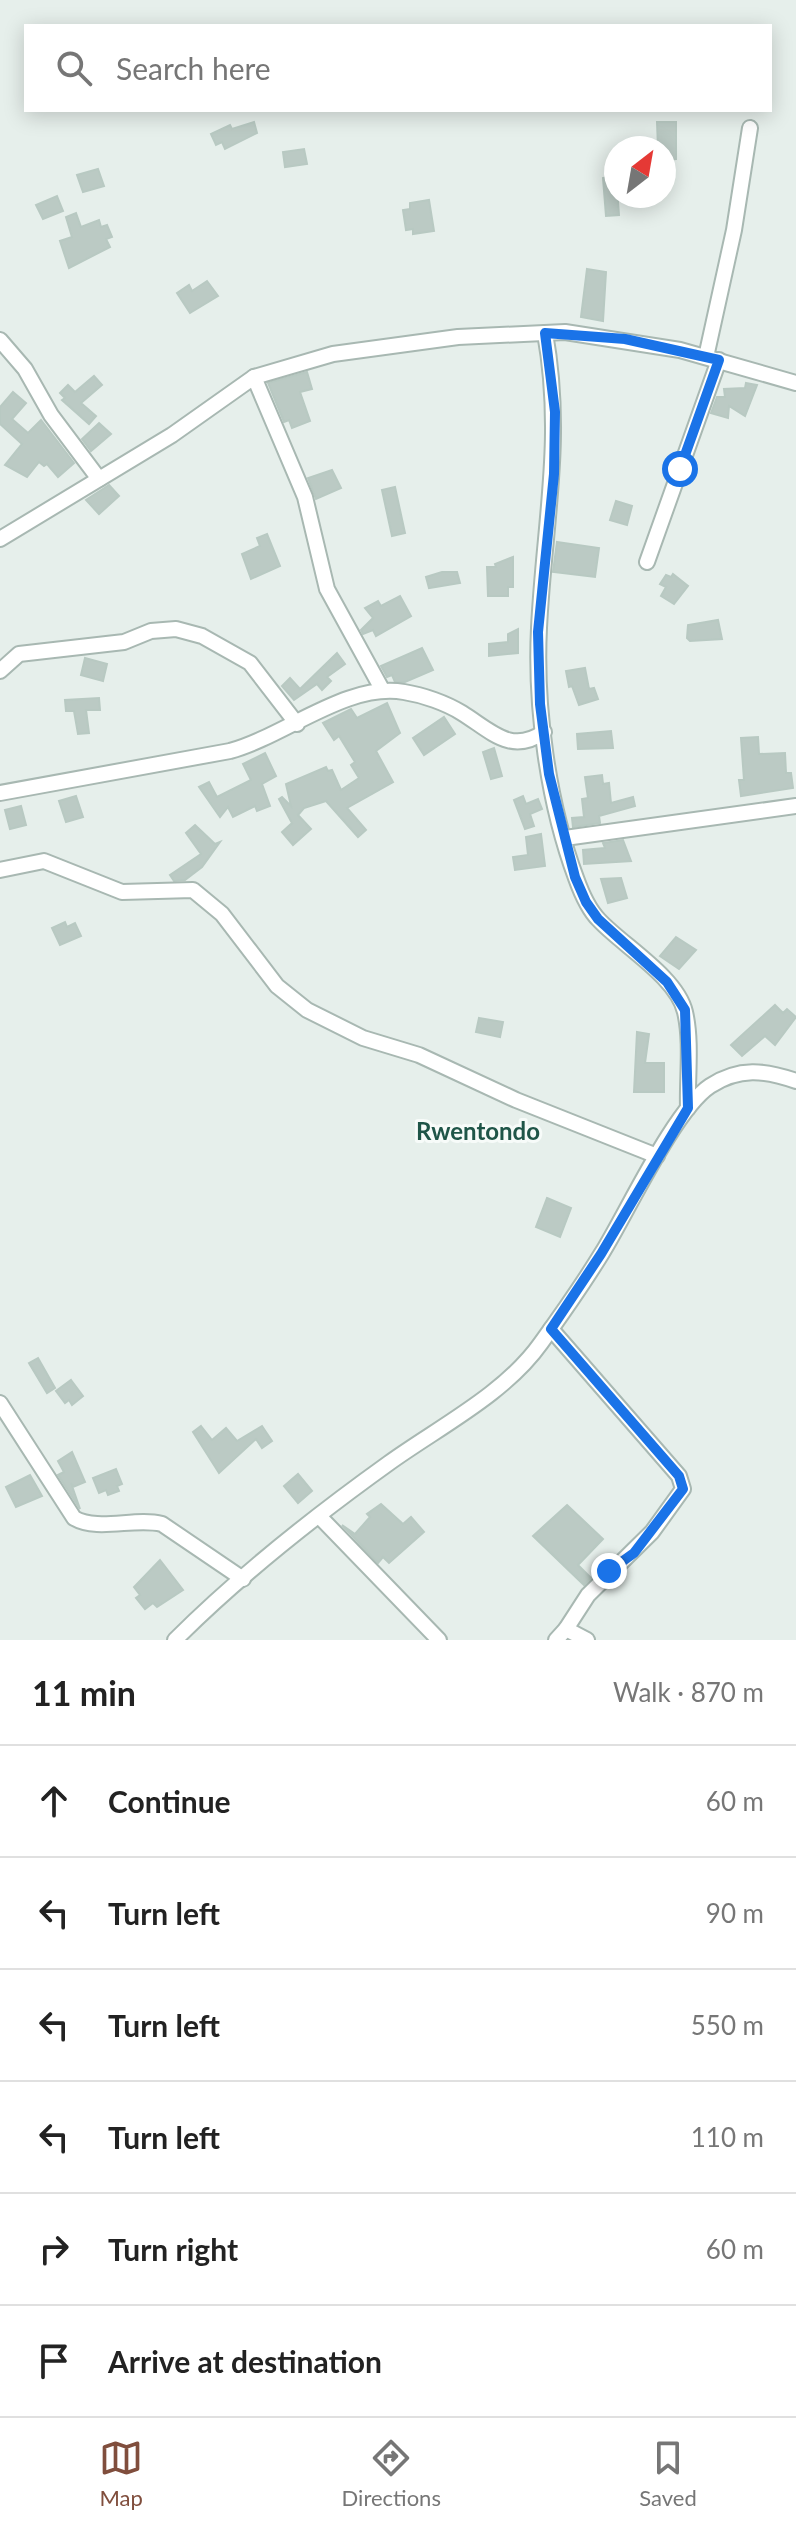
<!DOCTYPE html>
<meta charset="utf-8">
<style>
:root{--surface:#fff;--page:#f6f6f6;--text:#222;--muted:#767676;--line:#e0e0e0;--accent:#804e3d}
body{margin:0;font-family:Lato,sans-serif;background:var(--page);color:var(--text)}
.compass{position:absolute;left:604px;top:136px;width:72px;height:72px;border-radius:50%;background:var(--surface);box-shadow:0 4px 20px #0003;rotate:31deg}
.stop{position:absolute;width:24px;height:24px;margin:-18px;border:6px solid #1a73e8;border-radius:50%;background:#fff}
.stop.end{background:#1a73e8;border-color:#fff;box-shadow:0 2px 8px #0008}
.list{margin:0;padding:0;list-style:none}
h2{display:flex;justify-content:space-between;align-items:center;height:104px;margin:0;padding:0 32px;font-size:34px}
h2 small{font-size:26px;font-weight:400;color:var(--muted)}
.list li{display:grid;grid-template-columns:52px 1fr auto;gap:24px;align-items:center;box-sizing:border-box;height:112px;padding:0 32px;border-top:2px solid var(--line)}
.list b{display:block;font-size:30px;white-space:nowrap}
.list em{font-size:26px;font-style:normal;color:var(--muted)}
.icon{flex:none;width:44px;height:44px;fill:none;stroke:currentColor;stroke-width:2;stroke-linecap:round;stroke-linejoin:round}
.map{position:relative;flex:none;width:796px;height:1640px;overflow:hidden}
.search{position:absolute;background:var(--surface);box-shadow:0 4px 20px #0003;left:24px;right:24px;top:24px;height:88px;display:flex;align-items:center;gap:20px;box-sizing:border-box;padding:0 28px;border-radius:0px;color:var(--muted);font-size:30px}
.sheet{height:776px;background:var(--surface)}
nav{display:flex;justify-content:space-around;align-items:center;box-sizing:border-box;height:112px;border-top:2px solid var(--line);background:var(--surface);font-size:22px;color:var(--muted)}
nav a{display:grid;justify-items:center;gap:4px}
nav .on{color:var(--accent)}
.map>svg:first-child{display:block}
</style>
<div class="map">
<svg width="796" height="1640" viewBox="0 0 796 1640">
<rect width="100%" height="100%" fill="#e6efeb"/>
<g fill="#bbcac4" stroke="#b8c9c2" stroke-width="2">
<path d="M254 122 257 133 225 149 222 142 216 145 211 134 230 125 232 129Z"/>
<path d="M657 122H676V159L664 160V148H658Z"/>
<path d="M304 149 307 164 285 167 283 152Z"/>
<path d="M98 169 104 186 83 192 77 175Z"/>
<path d="M616 175 619 215 606 216 603 178Z"/>
<path d="M57 196 63 211 43 219 36 205Z"/>
<path d="M429 200 434 231 413 234V229L406 230 403 210 410 209V203Z"/>
<path d="M76 213 81 227 99 220 101 227 107 225 112 237 106 239 110 247 69 268 60 241 72 237 66 217Z"/>
<path d="M587 269 606 272 603 321 581 317Z"/>
<path d="M207 281 218 296 190 313 177 293 189 285 192 291Z"/>
<path d="M307 372 312 389 300 392 310 421 292 428 289 420 284 422 268 383Z"/>
<path d="M94 376 102 385 81 403 96 416 89 424 62 400 65 398 60 393 68 385 75 392Z"/>
<path d="M746 383 757 385 745 416 729 406 728 418 711 413 717 397H725L724 389 745 388Z"/>
<path d="M13 392 26 403 12 419 28 433 41 420 74 463 58 477 47 464 44 466 39 462 27 477 5 465 22 444 0 424V407Z"/>
<path d="M99 423 111 434 91 451 82 439Z"/>
<path d="M332 470 341 488 316 499 308 478Z"/>
<path d="M109 485 119 496 99 514 86 500Z"/>
<path d="M395 487 405 533 392 536 382 490Z"/>
<path d="M616 501 632 506 627 525 610 520Z"/>
<path d="M267 534 280 566 251 579 242 554 260 546 257 538Z"/>
<path d="M557 542 599 548 595 577 553 572Z"/>
<path d="M513 557V587H508V596H488L487 567H496L495 564Z"/>
<path d="M442 572H457L460 583 429 588 426 577Z"/>
<path d="M673 574 688 586 674 604 661 596 666 587 660 584 666 575 671 577Z"/>
<path d="M400 596 411 616 376 636 373 630 363 634 361 630 373 618 365 608 378 601 381 606Z"/>
<path d="M718 620 722 639 690 641 687 638 688 625Z"/>
<path d="M518 629V653L489 656V644L508 642V634Z"/>
<path d="M422 648 433 670 405 682H395L392 675 387 677 381 666Z"/>
<path d="M337 653 345 664 327 677 331 681 322 690 317 684 294 700 282 686 290 678 300 689Z"/>
<path d="M85 658 107 664 103 681 81 675Z"/>
<path d="M585 668 589 689 594 688 598 699 579 705 572 686 569 687 566 671Z"/>
<path d="M99 698 100 710H86L89 733 78 734 74 711H66L65 700Z"/>
<path d="M387 703 400 733 376 751 393 782 347 808 366 830 358 837 326 801 304 808 298 815 311 829 293 845 282 832 292 823 279 799 282 797 291 806 286 784 326 767 328 771 332 770 341 790 359 778 351 765 355 762 339 736 334 740 323 723 351 709 357 718Z"/>
<path d="M444 717 455 734 424 755 413 738Z"/>
<path d="M611 731 613 748 578 749 577 734Z"/>
<path d="M758 737 759 754 785 753 786 773H791L793 788 741 796 739 780H744L741 738Z"/>
<path d="M494 748 502 776 491 779 483 752Z"/>
<path d="M265 753 276 776 262 784 270 806 257 811 255 806 233 817 228 807 220 817 199 787 209 782 217 797 251 780 243 764Z"/>
<path d="M602 775 603 784 609 783 611 803 633 797 635 806 599 816 600 823 573 827 572 818 584 817 582 799 588 798 585 777Z"/>
<path d="M76 796 83 817 66 822 59 801Z"/>
<path d="M523 796 526 804 538 799 542 809 530 814 534 826 525 829 514 800Z"/>
<path d="M21 806 26 825 10 829 5 810Z"/>
<path d="M195 825 215 844 220 842 202 867 185 880 174 881 170 875 201 854 186 833Z"/>
<path d="M541 834 545 866 515 870 513 857 528 855 526 837Z"/>
<path d="M623 840 631 861 584 864 583 850 605 848 603 843Z"/>
<path d="M621 878 627 898 608 903 601 879Z"/>
<path d="M65 922 67 927 75 923 81 936 60 945 52 928Z"/>
<path d="M676 937 696 950 679 969 660 956Z"/>
<path d="M775 1005 783 1013 787 1009 796 1017 775 1045 765 1036 742 1056 731 1045Z"/>
<path d="M479 1018 503 1022 500 1037 476 1032Z"/>
<path d="M637 1032 649 1034 645 1063H664V1092H634Z"/>
<path d="M547 1198 571 1208 560 1237 536 1227Z"/>
<path d="M38 1358 55 1388 47 1393 29 1363Z"/>
<path d="M71 1380 83 1396 72 1405 69 1400 65 1403 56 1391Z"/>
<path d="M201 1426 212 1440 226 1428 237 1441 262 1426 272 1441 262 1448 256 1439 219 1473 193 1432Z"/>
<path d="M72 1452 85 1482 73 1487 71 1483 80 1509 58 1475 64 1472 58 1461Z"/>
<path d="M116 1469 122 1484 117 1486 119 1491 108 1495 106 1490 99 1493 93 1478Z"/>
<path d="M298 1474 312 1491 298 1503 284 1486Z"/>
<path d="M30 1475 42 1496 16 1507 6 1487Z"/>
<path d="M381 1504 403 1524 411 1517 424 1532 389 1563 383 1557 378 1563 342 1525 355 1534 370 1517 367 1514Z"/>
<path d="M567 1505 603 1539 578 1565 591 1578 584 1585 533 1536Z"/>
<path d="M160 1560 183 1590 157 1607 153 1603 145 1609 136 1598 140 1595 134 1587Z"/>
</g>
<g fill="none" stroke-linecap="round" stroke-linejoin="round">
<g stroke="#a8b8b2" stroke-width="18">
<g id="minor">
<path d="M545 333C564 438 544 524 539 628 535 707 548 803 576 878 581 892 588 909 599 920 622 945 677 977 685 1012 692 1042 687 1078 688 1108"/>
<path d="M0 340 25 369 51 415 99 479"/>
<path d="M706 357 734 230 750 128"/>
<path d="M254 377 305 497 327 589 383 691"/>
<path d="M0 539 172 435 254 377 333 354 458 337 565 332 680 350 796 383"/>
<path d="M647 562 719 360"/>
<path d="M0 671 19 654 124 642 151 631 176 629 202 636 250 663 297 724"/>
<path d="M0 793 230 751C285 736 347 682 404 692 423 695 446 703 462 713 491 731 511 755 544 732"/>
<path d="M565 838 796 806"/>
<path d="M0 870 44 861 122 892 193 890 222 914 277 986 307 1010 363 1038 419 1055 516 1100 657 1156"/>
<path d="M551 1329 679 1476 683 1489 652 1532 588 1595 566 1629"/>
<path d="M0 1403 74 1518C98 1532 135 1517 162 1524L243 1579"/>
<path d="M319 1516 439 1640"/>
<path d="M175 1640C240 1575 315 1516 389 1463 439 1427 505 1394 541 1343 562 1314 583 1284 602 1253 627 1213 674 1110 710 1086 739 1067 765 1070 796 1081"/>
<path d="M556 1640 566 1629 587 1640"/>
</g>
</g>
<use href="#minor" stroke="#fff" stroke-width="14"/>
</g>
<g fill="none" stroke-linecap="round" stroke-linejoin="round">
<path stroke="#1a73e8" stroke-width="10" d="M609 1571 634 1553 683 1489 679 1476 551 1329 601 1254 688 1108 685 1010 667 982 598 919 586 902 575 877 549 774 540 704 538 632 554 474 555 412 545 333 625 339 719 360 680 469"/>
</g>
<g text-anchor="middle" stroke-width="6" stroke-linejoin="round" paint-order="stroke">
<g font-size="24" font-weight="bold" fill="#1f5548" stroke="#f7fbf9">
<text x="478" y="1140">Rwentondo</text>
</g>
</g>
</svg>
<svg class="compass" viewBox="-18 -18 36 36"><path d="M0-13l5 13h-10z" fill="#e53935"/><path d="M0 13l5-13h-10z" fill="#767676"/></svg>
<div class="stop" style="left:680px;top:469px"></div>
<div class="stop end" style="left:609px;top:1571px"></div>
<div class="search"><svg class="icon" aria-label="search" viewBox="0 0 24 24"><circle cx="10" cy="10" r="6"/><path d="M15 15l6 6"/></svg>Search here</div>
</div>
<section class="sheet">
<h2>11 min<small>Walk · 870 m</small></h2>
<ul class="list">
<li><svg class="icon" aria-label="ahead" viewBox="0 0 24 24"><path d="M12 20V5M6 11l6-6 6 6"/></svg><div><b>Continue</b></div><em>60 m</em></li>
<li><svg class="icon" aria-label="left" viewBox="0 0 24 24"><path d="M17 20v-9H6M10 6l-5 5 5 5"/></svg><div><b>Turn left</b></div><em>90 m</em></li>
<li><svg class="icon" aria-label="left" viewBox="0 0 24 24"><path d="M17 20v-9H6M10 6l-5 5 5 5"/></svg><div><b>Turn left</b></div><em>550 m</em></li>
<li><svg class="icon" aria-label="left" viewBox="0 0 24 24"><path d="M17 20v-9H6M10 6l-5 5 5 5"/></svg><div><b>Turn left</b></div><em>110 m</em></li>
<li><svg class="icon" aria-label="right" viewBox="0 0 24 24"><path d="M7 20v-9h11M14 6l5 5-5 5"/></svg><div><b>Turn right</b></div><em>60 m</em></li>
<li><svg class="icon" aria-label="arrive" viewBox="0 0 24 24"><path d="M6 21V4h12l-3 4 3 4H6"/></svg><div><b>Arrive at destination</b></div></li>
</ul>
</section>
<nav>
<a class="on"><svg class="icon" aria-label="map" viewBox="0 0 24 24"><path d="M3 6l6-2 6 2 6-2v14l-6 2-6-2-6 2zM9 4v14M15 6v14"/></svg>Map</a>
<a><svg class="icon" aria-label="directions" viewBox="0 0 24 24"><path d="M12 3l9 9-9 9-9-9zM9 14v-3h6M13 9l2 2-2 2"/></svg>Directions</a>
<a><svg class="icon" aria-label="saved" viewBox="0 0 24 24"><path d="M7 4h10v16l-5-4-5 4z"/></svg>Saved</a>
</nav>
